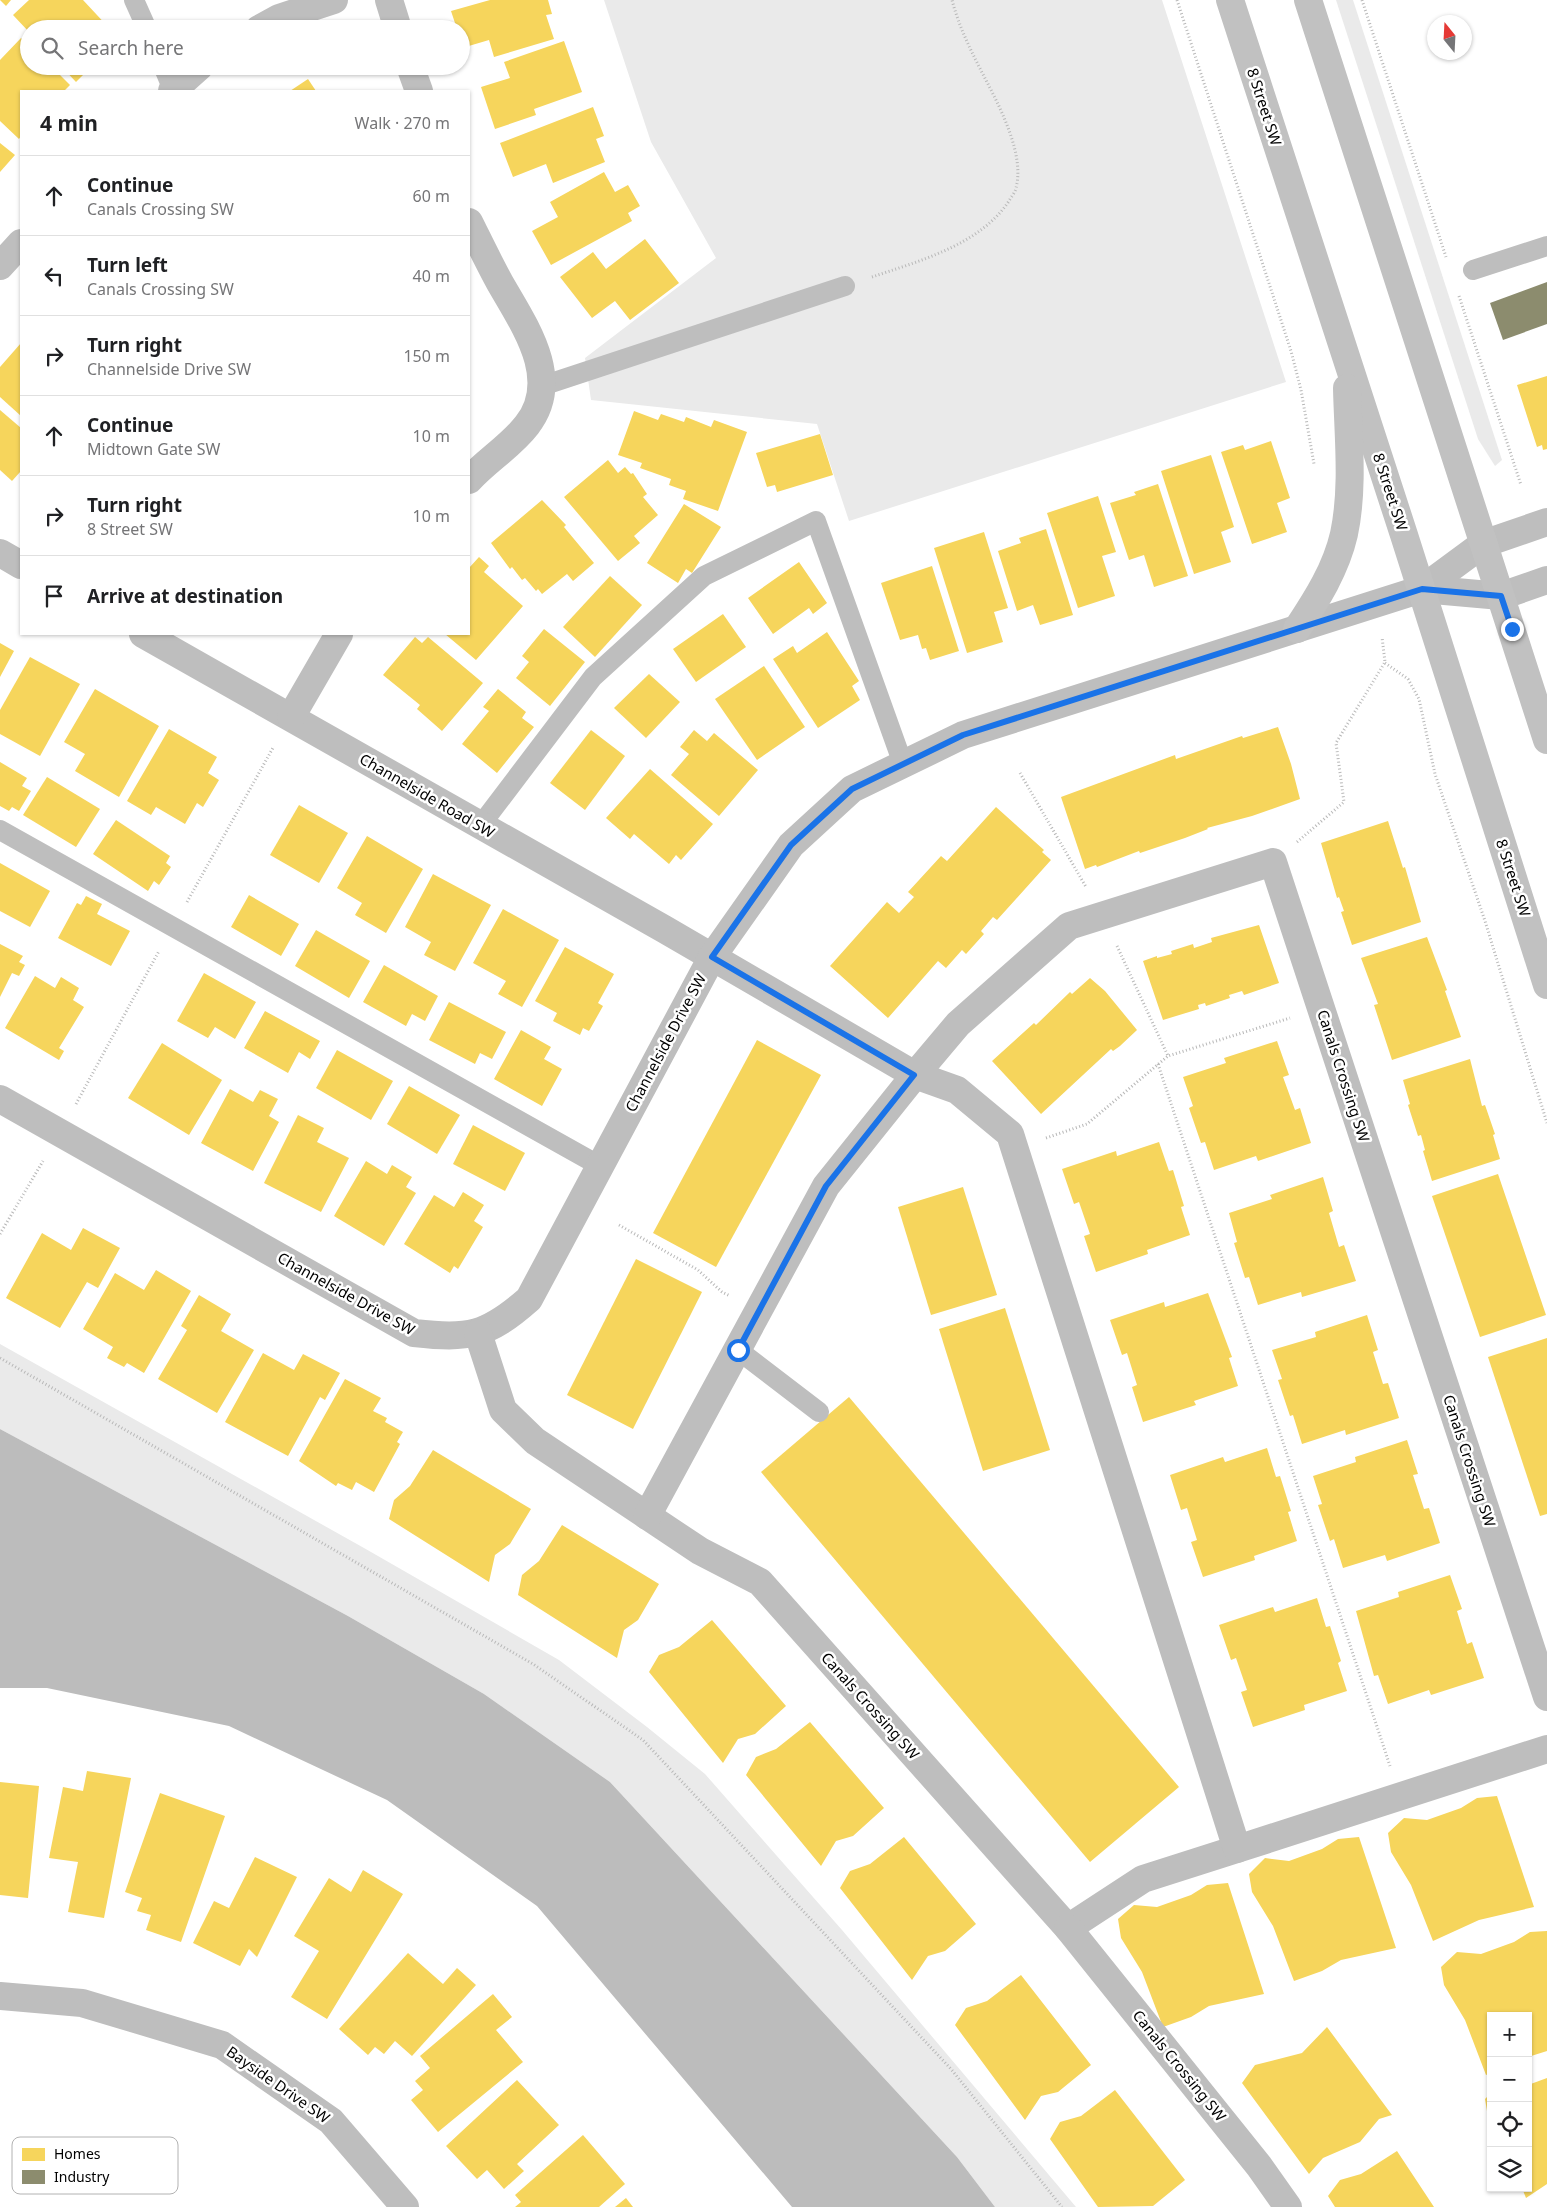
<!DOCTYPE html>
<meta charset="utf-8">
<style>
:root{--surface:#fff;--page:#f6f6f6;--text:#202124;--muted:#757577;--line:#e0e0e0}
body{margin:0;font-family:"Noto Sans",sans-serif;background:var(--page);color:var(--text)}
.controls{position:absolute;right:15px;bottom:15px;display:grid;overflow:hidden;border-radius:0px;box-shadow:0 1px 4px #0004}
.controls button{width:45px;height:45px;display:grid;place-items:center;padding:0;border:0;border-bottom:1px solid var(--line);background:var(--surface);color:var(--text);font:25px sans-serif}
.compass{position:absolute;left:1427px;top:15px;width:45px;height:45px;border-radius:50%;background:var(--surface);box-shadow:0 1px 4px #0004;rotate:342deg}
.stop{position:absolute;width:15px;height:15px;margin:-11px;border:4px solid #1a73e8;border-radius:50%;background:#fff}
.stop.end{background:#1a73e8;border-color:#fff;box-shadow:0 1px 5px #0008}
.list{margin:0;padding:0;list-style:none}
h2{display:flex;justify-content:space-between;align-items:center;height:65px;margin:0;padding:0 20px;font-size:21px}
h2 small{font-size:16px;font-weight:400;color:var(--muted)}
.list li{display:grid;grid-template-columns:32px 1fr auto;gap:15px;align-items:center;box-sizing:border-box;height:80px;padding:0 20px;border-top:1px solid var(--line)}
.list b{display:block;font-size:19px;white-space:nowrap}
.list p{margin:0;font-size:16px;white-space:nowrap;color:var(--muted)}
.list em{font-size:16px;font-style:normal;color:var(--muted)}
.icon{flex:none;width:28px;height:28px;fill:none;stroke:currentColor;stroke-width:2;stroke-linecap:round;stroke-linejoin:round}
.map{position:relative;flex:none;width:1547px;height:2207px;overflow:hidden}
.search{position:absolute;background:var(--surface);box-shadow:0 1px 4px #0004;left:20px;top:20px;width:450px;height:55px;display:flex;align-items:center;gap:12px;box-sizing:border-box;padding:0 18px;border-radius:28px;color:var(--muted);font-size:19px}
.panel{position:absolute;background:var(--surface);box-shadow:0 1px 4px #0004;left:20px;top:90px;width:450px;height:545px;border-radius:0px}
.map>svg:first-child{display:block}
</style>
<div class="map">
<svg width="1547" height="2207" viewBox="0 0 1547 2207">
<rect width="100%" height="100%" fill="#fff"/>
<g fill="#eaeaea">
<path d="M604 0H1162L1286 382 849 521 817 424 591 400 585 358 716 258 651 142Z"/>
<path d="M1336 0H1353L1502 460 1495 466 1478 439Z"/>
<path d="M0 1344 364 1548 559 1660 647 1727 705 1774 842 1930 1076 2207H995L957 2157 610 1782 484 1694 348 1616 0 1429Z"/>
</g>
<path fill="#bcbcbc" d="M0 1429 348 1616 484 1694 610 1782 957 2157 995 2207H792L537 1906 387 1800 229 1726 47 1688H0Z"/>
<g fill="#f6d55c">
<path d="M0 0H11L6 6Z"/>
<path d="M29 0H83L110 29H29V32L13 15Z"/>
<path d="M490 0H548L552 14 546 15 554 39 494 57 489 40 462 48 461 29H457L451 11Z"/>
<path d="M21 38 29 45V66H51L70 85 64 91H21V136L19 139 0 121V60Z"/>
<path d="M564 41 582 92 534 109 536 115 495 129 481 87 510 78 504 62Z"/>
<path d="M61 66H92L76 82Z"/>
<path d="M308 79 316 91H290Z"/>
<path d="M593 107 604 136 596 139 605 162 553 183 546 164 513 177 500 143Z"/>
<path d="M0 143 15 155 0 172Z"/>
<path d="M604 172 615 192 628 185 640 206 628 213 632 221 551 265 532 231 558 217 550 202Z"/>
<path d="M645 239 679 283 630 320 615 301 592 318 560 277 593 252 606 269Z"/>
<path d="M21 343V416L0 397V367Z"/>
<path d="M1547 376V449L1543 450 1542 445 1537 447 1517 385Z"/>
<path d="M0 410 21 428V471L12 481 0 470Z"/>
<path d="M634 411 658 420 661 414 684 422 686 417 711 427 714 420 747 432 718 511 683 499 686 491 669 485 671 479 640 468 642 463 618 455Z"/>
<path d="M820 434 833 475 777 492 775 485 767 487 756 453Z"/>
<path d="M1271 441 1290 498 1277 503 1287 532 1252 544 1221 452 1243 445 1245 450Z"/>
<path d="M1211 455 1234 527 1221 532 1231 562 1194 574 1161 471Z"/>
<path d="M608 460 618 473 625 467 631 474 633 473 647 494 643 497 658 515 634 536 640 543 618 561 564 497Z"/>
<path d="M1158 484 1188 576 1154 587 1144 555 1129 560 1110 503 1136 495 1134 492Z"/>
<path d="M1098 496 1116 552 1102 556 1115 596 1078 608 1047 513Z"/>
<path d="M542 500 566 525 564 527 594 563 573 581 567 574 542 594 538 589 536 591 525 578 522 580 512 567 510 569 491 543Z"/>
<path d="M684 504 721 527 692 573 686 569 678 583 647 563Z"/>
<path d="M1046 529 1073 615 1040 625 1033 605 1017 611 998 551 1021 543 1019 538Z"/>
<path d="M984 532 1008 608 994 612 1003 642 967 653 934 548Z"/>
<path d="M479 557 489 566 484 572 523 606 476 660 445 634H469V568Z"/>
<path d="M799 562 827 603 813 614 809 608 773 634 748 598Z"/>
<path d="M932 566 959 651 930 660 926 648 922 649 918 635 900 640 881 583Z"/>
<path d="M610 576 642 605 595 657 563 627Z"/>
<path d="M723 614 746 647 696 682 673 649Z"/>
<path d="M544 629 585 662 550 706 516 678 529 662 522 656Z"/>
<path d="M827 632 859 681 852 686 860 700 818 728 773 659 793 646 797 653Z"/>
<path d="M415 637 422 643 428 637 483 683 442 731 417 709 420 705 383 675Z"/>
<path d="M0 643 14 651 0 677Z"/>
<path d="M30 657 80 684 40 756 0 734V710Z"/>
<path d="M764 666 805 727 757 760 715 699Z"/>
<path d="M649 674 680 702 646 738 614 708Z"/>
<path d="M95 689 159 726 119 797 75 771 85 754 64 742Z"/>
<path d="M498 689 526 712 522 718 534 727 497 773 462 744 489 711 483 707Z"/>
<path d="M1278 727 1291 764 1300 799 1252 816 1207 828 1208 829 1185 838 1140 853 1139 851 1097 867 1096 865 1085 869 1061 797 1175 755 1176 759 1242 736 1243 738Z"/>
<path d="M169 729 217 757 208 773 219 780 203 807 197 803 185 824 156 807 151 815 127 801Z"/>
<path d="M591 730 625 756 585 810 550 783Z"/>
<path d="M694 730 707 741 714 733 758 770 719 816 671 775 689 754 680 747Z"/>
<path d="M0 762 27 778 22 786 31 791 19 811 12 807 9 811 0 806Z"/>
<path d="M650 769 713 824 681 860 676 855 669 864 634 834 630 839 606 818Z"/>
<path d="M47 777 100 809 76 847 23 815Z"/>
<path d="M299 805 348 833 319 883 270 855Z"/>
<path d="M996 807 1044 850 1042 852 1051 860 997 920 993 917 981 931 984 934 966 954 962 950 946 968 938 961 888 1018 830 966 887 902 899 913 914 897 908 892 941 856 947 861Z"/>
<path d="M116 820 170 856 166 863 171 867 159 885 154 881 148 891 93 854Z"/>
<path d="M1388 821 1403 868 1405 867 1421 922 1352 945 1341 912 1344 911 1339 897 1337 898 1321 843Z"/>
<path d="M367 836 423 869 386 933 355 915 362 903 337 888Z"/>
<path d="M0 863 50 891 30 927 0 911Z"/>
<path d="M433 874 491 905 455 971 424 955 431 942 405 927Z"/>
<path d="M249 895 299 924 281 956 231 927Z"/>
<path d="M86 896 102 904 97 914 130 931 111 966 58 938 77 903 81 905Z"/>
<path d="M503 909 559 940 522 1007 498 994 506 981 473 963Z"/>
<path d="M1259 925 1279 983 1244 995 1242 991 1229 995 1230 998 1206 1006 1205 1003 1198 1005 1199 1009 1163 1020 1143 961 1157 956V958L1172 954 1171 951 1193 944 1194 948 1212 942 1211 938Z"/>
<path d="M316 930 370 961 349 998 295 966Z"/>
<path d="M1427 937 1447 990 1445 991 1461 1037 1392 1060 1374 1005 1378 1004 1361 958Z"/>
<path d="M0 944 23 956 19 962 25 965 19 976 12 973 0 997Z"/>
<path d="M565 947 614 974 598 1003 603 1006 589 1031 583 1028 580 1035 553 1021 557 1013 535 1001Z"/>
<path d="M384 965 438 996 425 1021 412 1014 406 1026 363 1002Z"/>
<path d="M204 973 256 1002 235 1039 215 1027 208 1038 177 1021Z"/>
<path d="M35 976 55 988 61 977 79 988 73 1000 84 1007 59 1048 64 1051 59 1060 5 1028Z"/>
<path d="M1090 978 1105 991 1137 1030 1120 1046 1113 1051 1111 1049 1041 1114 992 1061 1034 1023 1036 1025 1070 992 1072 994Z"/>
<path d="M449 1002 506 1032 492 1059 480 1053 475 1064 429 1040Z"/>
<path d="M265 1011 320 1041 310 1059 299 1052 288 1073 244 1048Z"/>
<path d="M521 1030 551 1047 544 1059 562 1069 542 1106 494 1079Z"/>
<path d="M757 1040 821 1075 716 1267 653 1233Z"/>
<path d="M1277 1041 1289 1075 1283 1077 1295 1110 1300 1108 1311 1143 1258 1161 1256 1156 1214 1170 1205 1142 1201 1143 1189 1108 1193 1106 1183 1077 1226 1063 1224 1058Z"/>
<path d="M162 1043 222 1080 189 1135 128 1098Z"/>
<path d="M337 1050 393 1081 371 1120 316 1088Z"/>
<path d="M1470 1059 1482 1106 1485 1105 1495 1134 1493 1135 1500 1159 1432 1181 1423 1151 1425 1150 1421 1135 1418 1136 1408 1105 1410 1104 1403 1080Z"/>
<path d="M409 1086 460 1115 437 1154 387 1124Z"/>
<path d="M230 1089 253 1102 260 1090 278 1099 269 1116 279 1122 253 1171 201 1143Z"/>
<path d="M298 1115 324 1128 317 1142 349 1158 321 1212 264 1183Z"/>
<path d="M473 1125 525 1153 505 1191 453 1164Z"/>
<path d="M1159 1142 1169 1171 1173 1170 1184 1206 1181 1207 1190 1235 1147 1250 1148 1254 1096 1272 1084 1236 1090 1234 1079 1202 1074 1204 1062 1169 1116 1151 1117 1156Z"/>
<path d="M366 1161 387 1174 392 1165 412 1177 406 1187 416 1193 384 1246 334 1216Z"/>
<path d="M1498 1174 1546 1315 1480 1337 1432 1196Z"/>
<path d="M1323 1177 1333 1211 1329 1213 1339 1247 1344 1245 1356 1281 1302 1297 1301 1292 1258 1305 1249 1277 1245 1278 1234 1243 1237 1242 1229 1213 1272 1199 1270 1195Z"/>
<path d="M963 1187 997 1295 931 1315 898 1207Z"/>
<path d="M463 1192 484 1205 474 1221 483 1227 458 1269 454 1266 450 1273 404 1244 434 1195 454 1207Z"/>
<path d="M83 1228 120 1248 98 1288 87 1282 60 1328 6 1298 42 1233 71 1250Z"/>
<path d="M636 1259 702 1292 633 1429 567 1395Z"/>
<path d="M156 1270 191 1291 144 1373 127 1363 124 1367 107 1358 113 1347 83 1329 115 1273 144 1290Z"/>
<path d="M1208 1293 1232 1357 1229 1358 1238 1386 1194 1401 1196 1405 1143 1422 1132 1387 1137 1385 1127 1353 1122 1355 1110 1320 1164 1302 1165 1307Z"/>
<path d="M199 1295 231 1314 221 1331 254 1350 217 1413 158 1379 187 1330 181 1326Z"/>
<path d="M1005 1308 1050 1450 983 1471 939 1329Z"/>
<path d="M1367 1315 1378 1350 1373 1352 1383 1384 1388 1383 1399 1418 1346 1435 1345 1430 1302 1444 1293 1415 1290 1416 1278 1380 1282 1379 1272 1350 1316 1337 1315 1332Z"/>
<path d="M1547 1338V1514L1540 1516 1488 1357Z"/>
<path d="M263 1353 294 1370 303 1354 340 1373 325 1400 320 1397 288 1456 225 1422Z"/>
<path d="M345 1379 381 1398 373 1411 387 1418 385 1422 403 1432 397 1442 400 1444 374 1492 356 1482 352 1490 338 1483 336 1486 299 1461Z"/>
<path d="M849 1397 1179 1787 1090 1862 761 1472Z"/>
<path d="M1407 1440 1418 1474 1413 1475 1424 1509 1429 1508 1440 1543 1387 1561 1385 1555 1343 1568 1334 1539 1330 1541 1318 1505 1322 1504 1313 1476 1356 1462 1355 1457Z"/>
<path d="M1267 1448 1276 1477 1280 1476 1291 1511 1288 1512 1297 1541 1254 1556 1255 1560 1203 1577 1191 1542 1197 1540 1187 1508 1181 1510 1170 1475 1223 1457 1225 1462Z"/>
<path d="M433 1450 531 1509 510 1544 495 1555 489 1582 389 1519 394 1500 410 1486Z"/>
<path d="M562 1525 659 1584 638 1620 624 1630 617 1658 518 1595 522 1575 539 1561Z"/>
<path d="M1450 1575 1462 1609 1457 1611 1467 1644 1472 1642 1484 1678 1431 1695 1429 1690 1388 1704 1378 1675 1374 1676 1356 1611 1399 1597 1398 1592Z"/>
<path d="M1317 1598 1326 1627 1330 1626 1341 1661 1338 1663 1347 1691 1304 1705 1305 1710 1253 1727 1241 1692 1247 1690 1236 1658 1231 1660 1219 1625 1273 1607 1275 1612Z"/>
<path d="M712 1620 786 1706 755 1734 738 1739 723 1763 649 1672 659 1655 679 1647Z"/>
<path d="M810 1722 884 1808 853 1836 836 1841 821 1866 746 1775 756 1757 776 1749Z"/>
<path d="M87 1771 131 1778 104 1918 68 1912 78 1862 49 1858 63 1787 83 1791Z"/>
<path d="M0 1782 39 1786 28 1898 0 1895Z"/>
<path d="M160 1793 225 1816 181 1942 146 1930 151 1915 137 1911 142 1898 125 1892Z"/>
<path d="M1497 1796 1534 1907 1479 1920 1433 1941 1411 1885 1391 1852 1388 1833 1404 1818 1427 1820 1461 1808 1477 1798Z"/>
<path d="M904 1837 976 1924 945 1951 928 1956 912 1980 840 1888 850 1871 870 1864Z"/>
<path d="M1359 1837 1396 1948 1341 1960 1322 1971 1294 1981 1273 1926 1252 1892 1249 1874 1265 1858 1289 1861 1322 1849 1338 1839Z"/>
<path d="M255 1857 297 1877 257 1957 249 1949 240 1966 193 1943 214 1901 229 1908Z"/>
<path d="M363 1870 403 1894 327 2019 291 1997 319 1951 294 1936 329 1878 351 1892Z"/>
<path d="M1228 1883 1264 1994 1209 2006 1191 2017 1163 2027 1142 1972 1121 1938 1118 1919 1134 1905 1157 1907 1191 1895 1207 1885Z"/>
<path d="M1547 1931V2051L1528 2057V2016H1491V2073L1486 2075 1465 2020 1444 1985 1441 1967 1457 1952 1481 1954 1514 1942 1530 1932Z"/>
<path d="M408 1953 443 1984 457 1968 476 1985 412 2056 395 2041 384 2054 375 2047 368 2055 339 2029Z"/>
<path d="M1021 1975 1091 2065 1058 2092 1041 2096 1025 2120 955 2025 966 2008 987 2001Z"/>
<path d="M493 1994 512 2017 496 2030 523 2062 438 2132 411 2100 423 2090 415 2081 430 2068 420 2056Z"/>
<path d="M1327 2027 1392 2115 1379 2119 1360 2142 1323 2158 1309 2174 1242 2083 1255 2065 1302 2053Z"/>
<path d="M1547 2078V2184L1526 2198 1522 2188H1528V2085Z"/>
<path d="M517 2080 559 2125 517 2164 524 2171 504 2189 487 2170 477 2179 446 2146Z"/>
<path d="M1115 2090 1185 2180 1153 2206 1098 2207 1050 2139 1060 2122 1081 2116Z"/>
<path d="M1491 2093V2123L1488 2117 1485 2099Z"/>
<path d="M583 2135 625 2184 599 2207H515L521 2202 515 2195Z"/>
<path d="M1397 2151 1434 2207H1335L1328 2196 1340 2180 1361 2174Z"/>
<path d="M626 2198 633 2207H615Z"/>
</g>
<path fill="#8c8c6e" d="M1547 282V324L1503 340 1490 303Z"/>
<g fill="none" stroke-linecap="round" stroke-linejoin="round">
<g stroke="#b8b8b8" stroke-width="3" stroke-dasharray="1 2.5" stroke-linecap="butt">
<path d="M1177 0 1291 351 1301 390 1314 464"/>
<path d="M1362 0 1446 257"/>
<path d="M872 277C919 261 980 245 1009 201 1011 197 1015 193 1016 188 1023 162 1009 128 998 104 981 69 962 38 952 0"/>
<path d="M1459 296 1521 485"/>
<path d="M1385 663 1408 679 1419 699 1435 774 1485 921 1547 1123"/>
<path d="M1020 773 1086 887"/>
<path d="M1297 842 1344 802 1336 743 1385 662 1382 637"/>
<path d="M187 902 274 746"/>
<path d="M1117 946 1168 1056 1290 1018"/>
<path d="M1158 1064 1390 1766"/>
<path d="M76 1104 159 951"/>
<path d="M1046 1138 1087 1124 1168 1056"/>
<path d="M619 1225 698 1270 722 1292 730 1296"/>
<path d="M0 1234 43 1161"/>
<path d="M0 1358 533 1664 643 1740 951 2069 1062 2207"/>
</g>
<g stroke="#bebebe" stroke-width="20">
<path d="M134 0 147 29"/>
<path d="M163 66 173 90"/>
<path d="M1473 270 1547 246"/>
<path d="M542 386 845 286"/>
<path d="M480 826 593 677 704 576 816 521 903 764"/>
<path d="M0 830 600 1166"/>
<path d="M738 1350 819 1412"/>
</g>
<g stroke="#bebebe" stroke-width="28">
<path d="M389 0 398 29"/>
<path d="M259 29 279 18 334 0"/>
<path d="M410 66 419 91"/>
<path d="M172 91 200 66"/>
<path d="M469 222C479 242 489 263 500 283 524 325 563 379 527 425 511 446 486 461 469 480"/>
<path d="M0 266 21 243"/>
<path d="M0 553 21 565"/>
<path d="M1422 589 1501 596 1547 580"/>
<path d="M143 634 664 929 915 1075 958 1024 1069 926 1273 862 1547 1697"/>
<path d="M291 717 339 634"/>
<path d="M0 1099 414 1333C469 1339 487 1336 529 1299L712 957 791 845 852 789 963 735 1422 589 1483 544 1547 522"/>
<path d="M478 1333 503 1410 535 1441 700 1551 760 1582 1068 1928 1143 1879 1237 1849"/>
<path d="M647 1516 826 1186 915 1075 957 1090 1010 1134 1237 1849 1547 1749"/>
<path d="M1068 1928 1259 2166 1288 2207"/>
<path d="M0 1996 82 2003 222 2045 331 2121 405 2207"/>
</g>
<g stroke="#c1c1c1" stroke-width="28">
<path d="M1230 0 1404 535 1547 985"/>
<path d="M1308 0 1547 740"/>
<path d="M1297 629C1317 599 1336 569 1344 534 1354 487 1348 435 1347 388"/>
</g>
</g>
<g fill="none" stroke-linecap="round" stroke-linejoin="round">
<path stroke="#1a73e8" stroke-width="6" d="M738 1350 826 1186 914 1075 712 957 791 845 852 789 963 735 1422 589 1501 596 1512 629"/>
</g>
<g text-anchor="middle" stroke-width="5" stroke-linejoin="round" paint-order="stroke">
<g font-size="15" fill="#000" stroke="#fff">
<text transform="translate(1264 107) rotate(72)" y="5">8 Street SW</text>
<text transform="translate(1390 492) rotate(72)" y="5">8 Street SW</text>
<text transform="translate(427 796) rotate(30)" y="5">Channelside Road SW</text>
<text transform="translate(1513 878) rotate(72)" y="5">8 Street SW</text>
<text transform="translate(666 1043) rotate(-62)" y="5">Channelside Drive SW</text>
<text transform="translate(1343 1076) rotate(72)" y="5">Canals Crossing SW</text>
<text transform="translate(346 1294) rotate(29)" y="5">Channelside Drive SW</text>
<text transform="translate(1469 1461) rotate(72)" y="5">Canals Crossing SW</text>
<text transform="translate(870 1706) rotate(48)" y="5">Canals Crossing SW</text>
<text transform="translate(1179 2066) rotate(51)" y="5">Canals Crossing SW</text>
<text transform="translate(278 2085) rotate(35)" y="5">Bayside Drive SW</text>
</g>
</g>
<rect x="12" y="2137" width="166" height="57" rx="8" fill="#fff" stroke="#b2b2b2" stroke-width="1"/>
<rect x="22" y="2148" width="23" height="13" fill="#f6d55c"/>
<rect x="22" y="2170" width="23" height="14" fill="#8c8c6e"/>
<g font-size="14" fill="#000">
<text x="54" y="2159">Homes</text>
<text x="54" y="2182">Industry</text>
</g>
</svg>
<div class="controls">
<button>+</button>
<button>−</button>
<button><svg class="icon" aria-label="locate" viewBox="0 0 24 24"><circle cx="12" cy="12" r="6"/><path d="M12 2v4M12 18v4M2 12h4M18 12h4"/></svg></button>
<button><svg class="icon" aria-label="layers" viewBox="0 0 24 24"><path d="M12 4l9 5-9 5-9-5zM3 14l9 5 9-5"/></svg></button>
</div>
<svg class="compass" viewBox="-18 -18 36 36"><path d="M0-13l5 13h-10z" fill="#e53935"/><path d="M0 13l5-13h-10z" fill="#757577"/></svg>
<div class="stop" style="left:738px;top:1350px"></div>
<div class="stop end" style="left:1512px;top:629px"></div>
<div class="search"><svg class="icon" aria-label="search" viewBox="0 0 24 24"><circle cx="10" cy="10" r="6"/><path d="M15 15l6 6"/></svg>Search here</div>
<section class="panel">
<h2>4 min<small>Walk · 270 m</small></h2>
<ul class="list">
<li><svg class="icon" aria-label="ahead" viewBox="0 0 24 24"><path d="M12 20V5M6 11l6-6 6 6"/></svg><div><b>Continue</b><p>Canals Crossing SW</p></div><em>60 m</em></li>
<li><svg class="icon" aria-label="left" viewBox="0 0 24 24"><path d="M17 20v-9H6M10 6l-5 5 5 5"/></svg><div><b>Turn left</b><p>Canals Crossing SW</p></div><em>40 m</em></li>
<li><svg class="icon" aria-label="right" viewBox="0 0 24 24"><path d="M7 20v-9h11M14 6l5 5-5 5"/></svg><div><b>Turn right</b><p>Channelside Drive SW</p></div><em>150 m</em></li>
<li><svg class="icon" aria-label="ahead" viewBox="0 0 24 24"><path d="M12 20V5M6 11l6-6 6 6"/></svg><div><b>Continue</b><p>Midtown Gate SW</p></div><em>10 m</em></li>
<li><svg class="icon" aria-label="right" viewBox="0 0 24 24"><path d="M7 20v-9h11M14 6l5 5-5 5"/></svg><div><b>Turn right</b><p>8 Street SW</p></div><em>10 m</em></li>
<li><svg class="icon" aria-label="arrive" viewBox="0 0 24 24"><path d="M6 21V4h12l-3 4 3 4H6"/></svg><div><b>Arrive at destination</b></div></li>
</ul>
</section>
</div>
